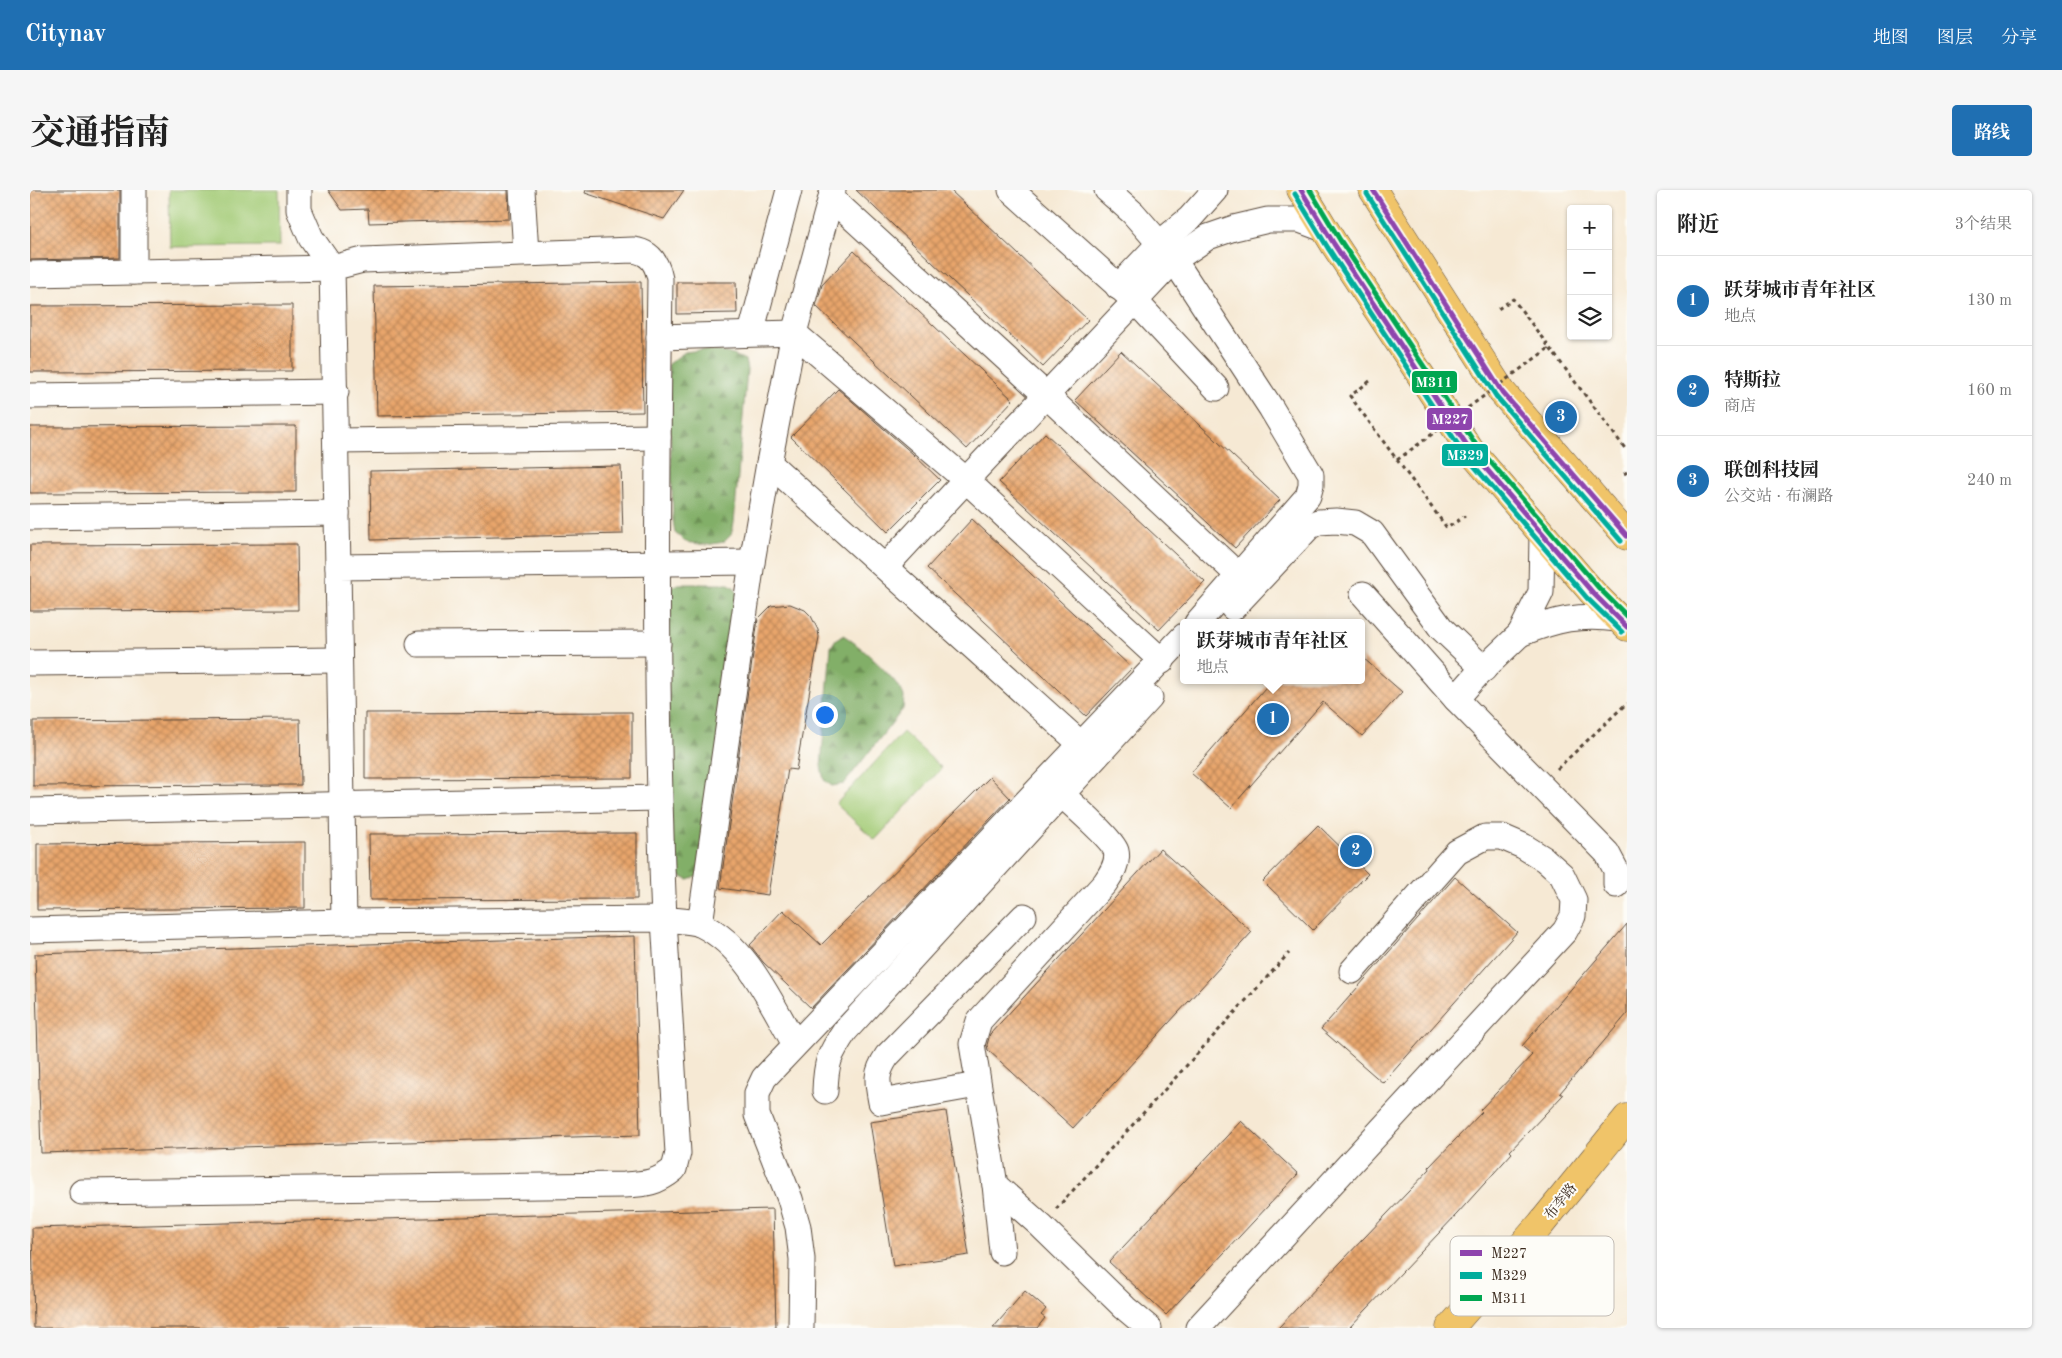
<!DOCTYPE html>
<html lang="zh">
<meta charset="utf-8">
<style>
:root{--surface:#fff;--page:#f6f6f6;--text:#222;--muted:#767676;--line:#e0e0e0;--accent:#1f6fb2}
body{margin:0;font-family:"Old Standard TT","Noto Serif SC",serif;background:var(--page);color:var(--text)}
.controls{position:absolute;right:15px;top:15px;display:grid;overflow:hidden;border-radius:5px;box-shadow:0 1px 4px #0004}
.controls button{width:45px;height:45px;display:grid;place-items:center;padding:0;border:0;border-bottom:1px solid var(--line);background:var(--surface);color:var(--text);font:25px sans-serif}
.you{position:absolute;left:794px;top:524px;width:18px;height:18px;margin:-12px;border:4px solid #fff;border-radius:50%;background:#1a73e8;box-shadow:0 0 0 8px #1a73e833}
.badge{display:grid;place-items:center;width:32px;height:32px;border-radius:50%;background:var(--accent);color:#fff;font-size:16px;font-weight:700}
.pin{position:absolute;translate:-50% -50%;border:2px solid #fff;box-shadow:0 1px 5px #0006}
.popup{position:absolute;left:1150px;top:429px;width:185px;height:65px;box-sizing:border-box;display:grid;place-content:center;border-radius:5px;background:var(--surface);filter:drop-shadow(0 1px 4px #0005);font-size:16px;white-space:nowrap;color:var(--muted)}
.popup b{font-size:19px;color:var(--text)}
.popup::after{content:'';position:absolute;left:50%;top:100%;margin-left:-10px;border:10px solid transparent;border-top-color:var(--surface)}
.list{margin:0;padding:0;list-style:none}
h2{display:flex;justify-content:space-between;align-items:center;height:65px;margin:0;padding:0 20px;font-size:21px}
h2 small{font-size:16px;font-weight:400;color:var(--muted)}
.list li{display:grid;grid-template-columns:32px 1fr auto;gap:15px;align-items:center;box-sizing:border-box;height:90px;padding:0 20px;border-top:1px solid var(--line)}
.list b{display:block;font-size:19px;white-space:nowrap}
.list p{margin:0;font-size:16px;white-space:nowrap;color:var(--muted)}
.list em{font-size:16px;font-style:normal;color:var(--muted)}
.icon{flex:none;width:28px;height:28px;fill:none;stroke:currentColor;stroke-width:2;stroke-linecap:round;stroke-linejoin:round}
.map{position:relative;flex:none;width:1597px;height:1138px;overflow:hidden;border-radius:5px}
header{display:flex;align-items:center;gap:30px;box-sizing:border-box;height:70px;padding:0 25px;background:var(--accent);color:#fff}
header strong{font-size:24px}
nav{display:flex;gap:28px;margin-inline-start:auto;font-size:18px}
.intro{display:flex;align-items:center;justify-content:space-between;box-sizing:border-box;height:120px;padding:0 30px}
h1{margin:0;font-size:35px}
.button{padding:12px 22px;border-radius:5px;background:var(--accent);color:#fff;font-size:18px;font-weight:700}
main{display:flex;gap:30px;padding:0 30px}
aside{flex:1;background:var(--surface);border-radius:5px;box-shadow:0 1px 4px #0004}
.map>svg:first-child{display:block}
</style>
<header>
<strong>Citynav</strong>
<nav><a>地图</a><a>图层</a><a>分享</a></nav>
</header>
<div class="intro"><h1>交通指南</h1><a class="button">路线</a></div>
<main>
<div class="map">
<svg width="1597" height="1138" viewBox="0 0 1597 1138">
<defs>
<pattern id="forest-firs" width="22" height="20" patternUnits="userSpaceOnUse" patternTransform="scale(1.25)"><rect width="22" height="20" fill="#82af67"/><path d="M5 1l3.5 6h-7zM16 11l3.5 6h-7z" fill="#6c8f54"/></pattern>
<pattern id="building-cross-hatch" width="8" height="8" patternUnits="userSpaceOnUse" patternTransform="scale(1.25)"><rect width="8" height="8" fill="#e8a56c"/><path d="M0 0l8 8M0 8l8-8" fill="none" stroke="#bd8758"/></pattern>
</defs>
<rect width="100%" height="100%" fill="#fdfcf7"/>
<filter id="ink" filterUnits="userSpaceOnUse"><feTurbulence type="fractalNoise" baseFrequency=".02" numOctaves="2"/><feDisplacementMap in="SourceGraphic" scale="10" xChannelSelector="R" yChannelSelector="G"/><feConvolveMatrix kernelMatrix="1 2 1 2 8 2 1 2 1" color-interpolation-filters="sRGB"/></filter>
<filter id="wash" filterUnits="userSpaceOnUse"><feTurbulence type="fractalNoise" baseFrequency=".0096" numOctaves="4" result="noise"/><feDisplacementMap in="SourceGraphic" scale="20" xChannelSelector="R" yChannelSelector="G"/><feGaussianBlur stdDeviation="1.12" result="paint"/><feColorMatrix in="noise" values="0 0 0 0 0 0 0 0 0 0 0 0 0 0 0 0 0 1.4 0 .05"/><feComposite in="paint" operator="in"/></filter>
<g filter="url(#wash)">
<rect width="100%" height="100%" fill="#f6e9d4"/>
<g fill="url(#forest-firs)" stroke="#5e6c42">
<path d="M671 160C687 160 701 163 715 170L717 180 704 333 701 345 694 352 676 355 656 352 645 343 643 330 638 174 655 162Z"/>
<path d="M648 394H699L705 398 709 406 669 686 658 690 639 681 638 398Z"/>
<path d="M813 445C826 452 872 493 874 507 874 511 873 515 873 519L814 594 802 596 794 590 791 576 801 457 806 449Z"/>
</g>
<g fill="#a3cb76" stroke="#6f7a4a">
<path d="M139 0H249L250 56 140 57Z"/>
<path d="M873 542 912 578 845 650 806 614Z"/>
</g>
<g id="blocks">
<g fill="url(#building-cross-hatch)">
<path d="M0 0H90V68L0 70Z"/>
<path d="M298 0H478L479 29 339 33 338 19 312 20Z"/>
<path d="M556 0H654L634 29 555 3Z"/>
<path d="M826 0H920L1058 130 1013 177Z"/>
<path d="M824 61 983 210 937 259 786 116 792 95Z"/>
<path d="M611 92 613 222 347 226 344 96Z"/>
<path d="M647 92H706L707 123 647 124Z"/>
<path d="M262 115V181L0 182V116Z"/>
<path d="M1091 161 1250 310 1205 358 1045 210Z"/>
<path d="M808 199 883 264 910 290 858 342 761 247Z"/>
<path d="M266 236V302L0 303V237Z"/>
<path d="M1015 243 1175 392 1129 440 969 292Z"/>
<path d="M591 276 593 344 341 350 340 281Z"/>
<path d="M942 329 1102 478 1056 526 897 378Z"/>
<path d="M267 354 268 420 0 421V355Z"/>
<path d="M760 414 775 420 781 426 788 440 789 447 766 580 758 579 738 705 690 698 728 429 741 416Z"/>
<path d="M1332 467 1372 502 1332 546 1293 512 1201 618 1161 583 1242 490H1332Z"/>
<path d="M602 522V588L335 589V523Z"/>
<path d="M270 529 271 595 3 596V531Z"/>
<path d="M960 587 980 608 781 818 733 772 720 755 753 720 791 755Z"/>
<path d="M1288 635 1338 684 1283 740 1233 691Z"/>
<path d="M607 643V709L340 710 339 644Z"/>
<path d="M275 652V718L7 720V654Z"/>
<path d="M1130 659 1222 742 1043 938 958 860 957 855 960 844Z"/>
<path d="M1425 687 1487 742 1353 893 1291 839Z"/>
<path d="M1597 734V824L1530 903 1533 905 1480 961 1482 963 1427 1024 1319 1138H1248L1400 979 1399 977 1452 922 1450 920 1502 865 1492 856Z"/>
<path d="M605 746 610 945 11 963 5 764Z"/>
<path d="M916 921 939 1065 863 1076 840 932Z"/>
<path d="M1211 931 1268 984 1136 1125 1079 1072Z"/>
<path d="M743 1019 746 1138H4L2 1038Z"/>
<path d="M995 1101 1016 1119 1011 1125 1015 1128 1007 1138H963Z"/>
</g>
</g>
</g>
<g filter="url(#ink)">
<use href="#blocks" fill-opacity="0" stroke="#574739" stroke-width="1"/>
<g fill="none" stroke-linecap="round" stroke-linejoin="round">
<g stroke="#574739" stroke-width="27">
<g id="minor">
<path d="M104 0V82"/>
<path d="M269 0V20L281 48 302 78"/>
<path d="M492 0 496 63"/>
<path d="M981 0 1106 112 1186 198"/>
<path d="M1077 0 1103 23 1144 70 1241 218 1281 285V295L1278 306 1167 433"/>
<path d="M801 8 1017 206 1209 386"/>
<path d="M0 84 302 78"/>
<path d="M1088 97 1130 53 1160 28 1185 0"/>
<path d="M721 143 759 0"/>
<path d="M629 147 764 143 936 290 1144 70 1178 47 1204 38 1238 30H1270L1294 39"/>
<path d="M0 206 306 202"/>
<path d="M306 251 628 247"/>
<path d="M739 273 1052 555"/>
<path d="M0 327 307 323"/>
<path d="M1512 344 1511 402 1490 444C1527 429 1549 424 1588 429"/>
<path d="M308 377 302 78 333 70 603 60C620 62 627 73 630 89 627 302 625 516 634 729 645 731 662 730 672 735 718 758 740 812 765 854"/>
<path d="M855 377 936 290 1132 471"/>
<path d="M1333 404 1426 509 1447 485 1490 444"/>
<path d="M1203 418 1279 337 1288 332 1306 331 1325 333 1342 343 1411 438 1454 479"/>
<path d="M389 454 628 453"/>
<path d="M0 473 308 470"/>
<path d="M1426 509 1577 663 1586 680V695"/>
<path d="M1031 604C1042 614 1083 650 1086 661 1089 673 1081 684 1075 693L949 831 942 854 965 995 1011 1036 1095 1118 1119 1138"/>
<path d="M0 621 629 608"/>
<path d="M670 734 722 372 739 273 764 143 803 0"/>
<path d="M0 740 314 732"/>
<path d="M947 895 851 912C847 891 845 884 857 866L994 726"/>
<path d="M795 901C796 872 799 865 815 841L1120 508"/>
<path d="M965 995 972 1062"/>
<path d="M52 1002 594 995C616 994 627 993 644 979L648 963 634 729 314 732 308 377 722 372"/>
<path d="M771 1138 772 1069 768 1037 760 1009 727 925V903L734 888 1154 446"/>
<path d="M1168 1138 1535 741 1543 726 1544 710 1532 685 1514 669 1493 656 1472 647H1455L1427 662 1322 781"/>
</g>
</g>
<g stroke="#574739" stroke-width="29">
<g id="major">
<path d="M1271 0 1304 54 1440 260 1563 403 1597 437"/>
<path d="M1343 0 1472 202 1597 346"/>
<path d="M1420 1138 1511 1034 1597 928"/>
</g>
</g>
<g stroke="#574739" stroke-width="3" stroke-dasharray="4 4" stroke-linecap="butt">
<path d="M1468 119 1483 109 1597 261"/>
<path d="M1340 191 1320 206 1417 338 1435 326"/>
<path d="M1594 284 1597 282"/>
<path d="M1527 579 1597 513"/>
<path d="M1026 1019 1259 763"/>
</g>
<use href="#minor" stroke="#fff" stroke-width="25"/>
<use href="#major" stroke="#f0c469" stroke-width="28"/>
<path stroke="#574739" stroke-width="3" stroke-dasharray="4 4" stroke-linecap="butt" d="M1367 270 1519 158"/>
<g stroke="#fdfcf7" stroke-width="9">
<g id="bus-1">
<path d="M1271 0 1304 54 1440 260 1563 403 1597 437"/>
<path d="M1343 0 1472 202 1597 346"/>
</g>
</g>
<g stroke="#fdfcf7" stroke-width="9">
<g id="bus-2">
<path d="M1265 4 1298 58 1434 264 1557 408 1592 442"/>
<path d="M1337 4 1466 206 1591 351"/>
</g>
</g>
<g stroke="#fdfcf7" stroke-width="9">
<path id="bus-3" d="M1280 0 1310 50 1446 255 1569 398 1597 426"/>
</g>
<use href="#bus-1" stroke="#8e44ad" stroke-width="5"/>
<use href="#bus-2" stroke="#01ad9c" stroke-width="5"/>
<use href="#bus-3" stroke="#00a651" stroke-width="5"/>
</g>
</g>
<g text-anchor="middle" stroke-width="4" stroke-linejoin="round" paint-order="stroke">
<g font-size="14" fill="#3b2a1e" stroke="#fdfcf7">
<text transform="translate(1530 1011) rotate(-51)" y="5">布李路</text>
</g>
</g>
<rect x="1420" y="1046" width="164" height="80" rx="8" fill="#fdfcf7" stroke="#c3bdb6" stroke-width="1"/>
<rect x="1430" y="1060" width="22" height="6" fill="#8e44ad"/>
<rect x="1430" y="1082" width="22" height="7" fill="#01ad9c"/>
<rect x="1430" y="1105" width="22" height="6" fill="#00a651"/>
<g font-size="14" fill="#3b2a1e">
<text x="1461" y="1068">M227</text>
<text x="1461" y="1090">M329</text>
<text x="1461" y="1113">M311</text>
</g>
<g stroke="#fdfcf7" stroke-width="2">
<rect x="1381" y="180" width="47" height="24" rx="5" fill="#00a651"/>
<rect x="1396" y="217" width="47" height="24" rx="5" fill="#8e44ad"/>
<rect x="1411" y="253" width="48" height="24" rx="5" fill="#01ad9c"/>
</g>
<g font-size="14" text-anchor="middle" font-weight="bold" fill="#fff">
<text x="1404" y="197">M311</text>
<text x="1420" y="234">M227</text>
<text x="1435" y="270">M329</text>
</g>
</svg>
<div class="controls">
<button>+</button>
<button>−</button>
<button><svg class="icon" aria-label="layers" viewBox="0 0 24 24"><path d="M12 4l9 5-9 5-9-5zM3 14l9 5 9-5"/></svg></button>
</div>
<div class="you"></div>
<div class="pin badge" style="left:1243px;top:529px">1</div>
<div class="popup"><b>跃芽城市青年社区</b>地点</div>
<div class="pin badge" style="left:1326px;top:661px">2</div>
<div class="pin badge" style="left:1531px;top:227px">3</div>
</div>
<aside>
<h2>附近<small>3个结果</small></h2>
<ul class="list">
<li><span class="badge">1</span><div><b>跃芽城市青年社区</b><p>地点</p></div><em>130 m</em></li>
<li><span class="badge">2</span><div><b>特斯拉</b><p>商店</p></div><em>160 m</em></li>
<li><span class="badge">3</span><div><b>联创科技园</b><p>公交站 · 布澜路</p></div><em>240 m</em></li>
</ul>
</aside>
</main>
